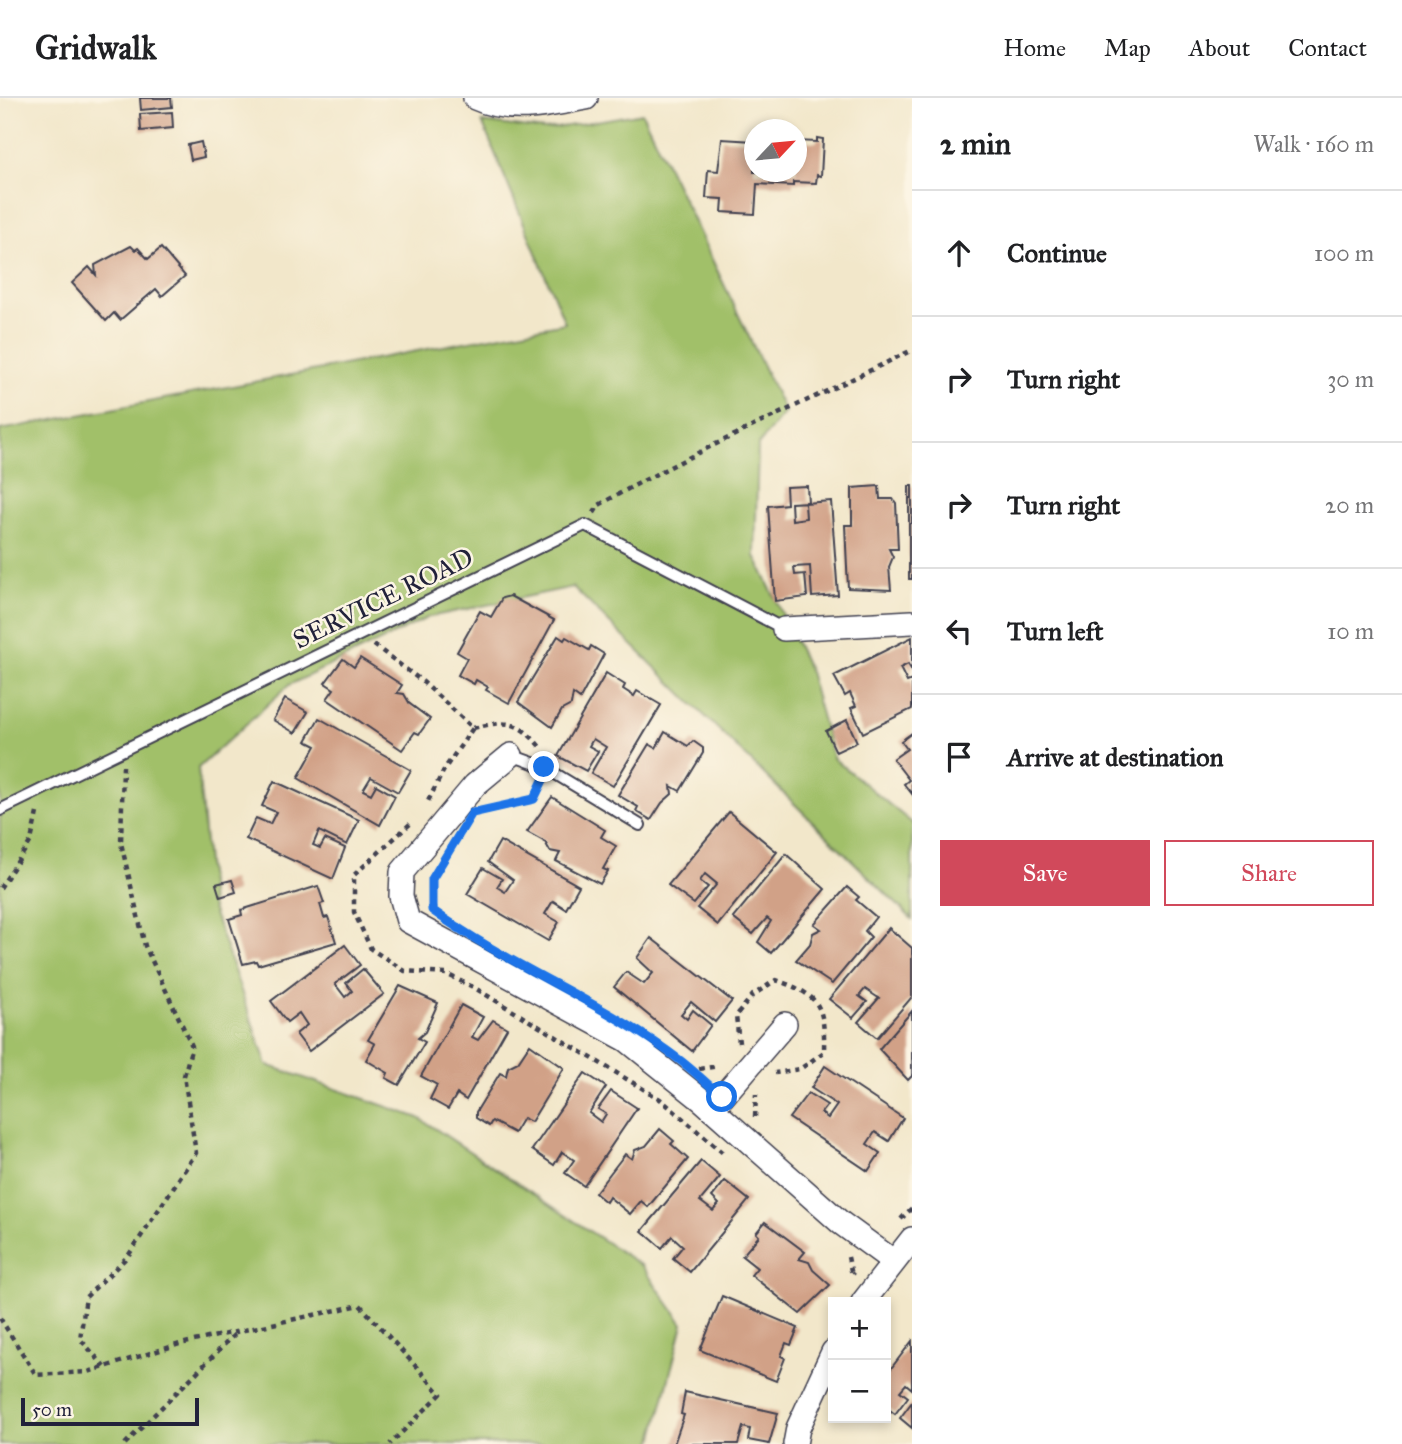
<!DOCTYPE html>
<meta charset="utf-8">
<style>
:root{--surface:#fff;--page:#f6f6f6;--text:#202124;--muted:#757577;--line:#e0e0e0;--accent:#d1495b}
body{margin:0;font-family:"IM FELL Great Primer",serif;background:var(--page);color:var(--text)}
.controls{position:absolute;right:21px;bottom:21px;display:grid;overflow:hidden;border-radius:0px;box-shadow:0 4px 10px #0003}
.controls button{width:63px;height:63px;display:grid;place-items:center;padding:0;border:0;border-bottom:2px solid var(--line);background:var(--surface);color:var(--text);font:35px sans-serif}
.compass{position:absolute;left:744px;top:21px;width:63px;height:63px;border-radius:50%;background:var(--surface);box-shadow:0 4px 10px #0003;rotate:64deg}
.scale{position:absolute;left:21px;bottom:18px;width:178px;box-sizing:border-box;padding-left:7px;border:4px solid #22223b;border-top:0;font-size:19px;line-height:24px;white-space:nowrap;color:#22223b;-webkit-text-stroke:5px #fcf5e5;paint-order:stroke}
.stop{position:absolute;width:21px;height:21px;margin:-16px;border:5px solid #1a73e8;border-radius:50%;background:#fff}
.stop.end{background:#1a73e8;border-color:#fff;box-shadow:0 2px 7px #0008}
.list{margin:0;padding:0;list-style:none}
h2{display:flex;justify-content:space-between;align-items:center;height:91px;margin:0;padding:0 28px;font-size:30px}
h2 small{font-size:23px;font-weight:400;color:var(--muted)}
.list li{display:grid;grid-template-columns:46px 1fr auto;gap:21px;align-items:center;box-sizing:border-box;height:126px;padding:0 28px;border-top:2px solid var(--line)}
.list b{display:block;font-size:26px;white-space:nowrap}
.list em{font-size:23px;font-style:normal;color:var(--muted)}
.actions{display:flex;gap:14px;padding:21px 28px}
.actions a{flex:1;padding:16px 0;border:2px solid var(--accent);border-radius:0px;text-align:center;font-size:24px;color:var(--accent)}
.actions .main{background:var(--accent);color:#fff}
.icon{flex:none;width:38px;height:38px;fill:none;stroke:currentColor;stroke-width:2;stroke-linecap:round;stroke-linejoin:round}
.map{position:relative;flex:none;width:912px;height:1346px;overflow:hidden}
header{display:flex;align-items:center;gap:42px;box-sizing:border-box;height:98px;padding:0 35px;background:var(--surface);border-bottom:2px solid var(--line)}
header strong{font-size:33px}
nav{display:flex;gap:38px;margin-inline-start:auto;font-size:24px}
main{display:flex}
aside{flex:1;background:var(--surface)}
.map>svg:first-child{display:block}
</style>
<header>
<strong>Gridwalk</strong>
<nav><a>Home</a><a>Map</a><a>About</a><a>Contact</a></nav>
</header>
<main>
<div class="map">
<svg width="912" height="1346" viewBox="0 0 912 1346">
<rect width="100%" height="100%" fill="#fcf5e5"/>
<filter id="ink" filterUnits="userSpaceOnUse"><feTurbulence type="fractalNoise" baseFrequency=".0143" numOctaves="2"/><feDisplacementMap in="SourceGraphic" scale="14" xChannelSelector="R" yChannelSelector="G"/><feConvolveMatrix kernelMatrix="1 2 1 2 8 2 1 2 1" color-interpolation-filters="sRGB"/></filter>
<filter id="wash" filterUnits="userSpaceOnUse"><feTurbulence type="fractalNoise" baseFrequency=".00686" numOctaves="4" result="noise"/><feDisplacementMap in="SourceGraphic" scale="28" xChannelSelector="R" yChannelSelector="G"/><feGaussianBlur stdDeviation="1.57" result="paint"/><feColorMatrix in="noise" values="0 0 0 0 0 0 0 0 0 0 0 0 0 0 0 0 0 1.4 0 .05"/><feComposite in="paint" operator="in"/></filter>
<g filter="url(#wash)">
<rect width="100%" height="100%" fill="#f2e7ca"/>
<path fill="#a1c069" stroke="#627152" stroke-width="2" d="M642 15 785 314 758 347 755 458 808 570 833 660 912 725V821L573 489 429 519 289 587 198 670 211 807 267 967 419 1020 642 1168 683 1226 652 1346H0V332L565 225 482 24 545 32Z"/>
<g id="blocks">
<g fill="#d1a187">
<path d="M140 0H171L172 9 141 12Z"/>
<path d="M172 14 173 30 141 33 140 16Z"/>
<path d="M817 40 823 41 821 78 817 77 816 85 793 84V88L757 86 755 116 722 114 723 101 706 100 708 72 718 73 722 41 754 43V74H796V43L817 44Z"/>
<path d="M201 44 204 59 191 62 188 47Z"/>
<path d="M131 148 135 152 138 150 148 161 161 150 185 178 162 198 156 191 120 222 114 215 106 223 72 185 89 169 96 177 95 167Z"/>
<path d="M807 388 808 404 791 405 792 422 806 420 805 405 831 403 838 497 812 499 810 468 794 469 795 477 805 476 807 499 775 503 768 408 787 406 786 389Z"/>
<path d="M879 388 880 401H893L896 405 898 451H889L893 459 889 469 891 492 848 490 845 427H852V390Z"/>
<rect x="909" y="388" width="3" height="93"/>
<path d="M510 498 554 522 509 605 486 592 488 589 476 582 474 586 458 577 467 560 457 554 480 513 491 519 502 500Z"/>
<path d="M558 538 564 542 566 539 589 552 591 548 604 556 580 601 573 596 571 607 562 612 552 629 518 604Z"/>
<path d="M912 539V573L908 566 900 570 907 584 912 582V611L863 635 851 610 856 608 850 595 845 598 834 578Z"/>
<path d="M360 560 402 587 397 595 404 596 410 606 430 621 419 636 415 634 402 652 327 601 334 591 325 585 343 561 354 569Z"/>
<path d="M606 575 625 587 623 591 634 598 637 593 661 607 613 688 591 675 606 649 593 641 589 648 598 653 586 673 558 658Z"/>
<path d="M285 601 308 614 295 635 273 622Z"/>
<path d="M319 620 411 672 398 694 371 679 363 692 371 696 376 687 395 698 380 727 298 680 316 648 306 643Z"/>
<path d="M847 622 857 644 836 654 826 633Z"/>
<path d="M665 634 688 648 693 643 703 650V655L680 693 671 688 672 696 662 705 651 722 636 713 638 709 618 697 649 646 656 650Z"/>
<path d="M912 635V696L904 686 909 682 893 661 907 651 901 643Z"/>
<path d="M274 683 359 722 347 747 319 733 313 747 320 750 325 741 345 750 333 781 246 741 256 720 270 726 276 714 262 708Z"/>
<path d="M552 699 605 732 601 739 616 748 603 771 608 773 600 786 556 763 560 755 550 753 545 744 527 734Z"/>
<path d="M729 714 777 754 718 827 697 810 717 786 705 776 700 783 708 789 694 806 668 787Z"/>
<path d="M500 743 579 788 566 811 553 803 545 816 559 824 548 843 467 796 483 770 502 781 497 789 505 794 513 782 488 764Z"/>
<path d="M786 756 825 791 771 855 758 844 771 823 767 820 753 836 733 820Z"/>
<path d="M232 782 236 794 220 799 216 786Z"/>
<path d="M318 788 324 805 320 806 324 820 328 819 336 844 258 867 256 863 243 866 229 821 242 817 241 812Z"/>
<path d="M847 789 859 799 856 802 876 819 865 833 871 839 832 886 796 862 810 846 813 835 821 831 814 826Z"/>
<path d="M889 830 912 850V899L877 940 858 924 879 900 877 899 865 891 859 898 867 904 853 920 829 901Z"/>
<path d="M651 840 732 903 715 924 691 904 681 916 687 921 693 912 711 927 692 953 614 889 626 874 644 886 653 875 637 860Z"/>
<path d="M345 847 360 867 335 886 345 899 352 893 346 885 363 871 384 896 309 953 296 936 307 927 299 915 287 924 271 903Z"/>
<path d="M400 888 438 905 425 934 418 940 425 944 399 987 386 980 388 975 366 962 375 946 368 942Z"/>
<path d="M461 907 483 919 472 939 478 942 493 922 507 930 466 1002 457 996 448 1011 430 1001 437 987 421 978Z"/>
<path d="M912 913V978L908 982 879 951Z"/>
<path d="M530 946 564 970 531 1024 523 1020 514 1035 492 1023 489 1028 476 1020V1014L500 975 506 978 508 969 518 964Z"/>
<path d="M825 968 903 1020 889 1043 875 1034 867 1046 880 1055 868 1073 789 1020 808 995 827 1007 821 1015 828 1020 837 1007 811 990Z"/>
<path d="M585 975 606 989 589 1015 601 1024 606 1016 598 1011 611 993 637 1010 584 1088 565 1075 574 1062 562 1054 554 1067 532 1052Z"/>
<path d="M660 1031 674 1043 671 1046 688 1061 648 1109 641 1103 630 1116 609 1099 606 1104 595 1095 625 1056 632 1061 635 1052 646 1048Z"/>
<path d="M701 1063 720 1079 700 1103 713 1113 719 1106 712 1099 725 1083 749 1102 690 1174 673 1160 683 1148 672 1138 662 1150 642 1133Z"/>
<path d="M765 1124 805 1154 799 1161 809 1164 813 1172 830 1187 800 1216 751 1177 757 1170 742 1158 759 1138 756 1135Z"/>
<path d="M722 1198 798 1230 791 1247 786 1245 781 1258 785 1260 776 1283 700 1252Z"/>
<path d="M912 1243V1291L906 1286 900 1293 908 1299 895 1316 886 1309V1277Z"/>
<path d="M685 1294 778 1315 769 1346 748 1342 750 1331 743 1329 738 1346H674L684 1317 681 1316Z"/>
<path d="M912 1304V1330L900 1320Z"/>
</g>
</g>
</g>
<g filter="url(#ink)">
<use href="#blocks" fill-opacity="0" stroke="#414050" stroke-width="2"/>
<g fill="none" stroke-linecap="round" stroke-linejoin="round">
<g stroke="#414050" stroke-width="14">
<g id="lane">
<path d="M511 657 544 669 640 727"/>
<path d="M0 712 585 427 784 531"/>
</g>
</g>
<g stroke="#414050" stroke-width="26">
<g id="street">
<path d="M475 0C512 17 547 7 586 0"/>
<path d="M784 531 912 524"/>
<path d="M511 657 475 687 402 774 401 798 408 823 627 942 702 1002 841 1125 893 1163"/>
<path d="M712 1011 785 926"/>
<path d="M863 1204 912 1141"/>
<path d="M795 1346 798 1330 833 1254"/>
</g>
</g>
<g stroke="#414050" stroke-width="4.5" stroke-dasharray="5 5" stroke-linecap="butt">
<path d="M594 415 599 407C700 350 807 304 912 252"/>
<path d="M374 547 423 584 473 630 445 670 426 707"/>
<path d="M473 630C507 622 518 622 541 650"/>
<path d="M482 713 534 701 542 685"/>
<path d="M410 726 354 777V814L371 851 405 873 446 876 473 889 660 1001 723 1055"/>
<path d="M0 790 31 743 38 710"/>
<path d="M433 812 432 781 442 765"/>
<path d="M739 945 736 918 753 897 776 882C820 897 825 908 824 954L800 971 775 975"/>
<path d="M699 971 718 968"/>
<path d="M755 1019 756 996"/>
<path d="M901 1121 912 1110"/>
<path d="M848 1159 852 1177 854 1175"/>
<path d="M0 1220 36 1277 88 1274 180 1246 360 1207 441 1296 390 1346"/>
<path d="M105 1269 80 1241 86 1199 128 1158 196 1055 184 978 192 948 145 848 121 745 123 668"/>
<path d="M125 1346 237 1234"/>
</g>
<use href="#lane" stroke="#fff" stroke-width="10"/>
<use href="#street" stroke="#fff" stroke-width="23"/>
</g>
</g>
<g fill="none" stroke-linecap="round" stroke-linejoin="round" filter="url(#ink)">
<path stroke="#1a73e8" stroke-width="9" d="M544 669 546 676 534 701 472 715 432 781V812C510 869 604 904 681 963 695 974 709 987 722 999"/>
</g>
<g text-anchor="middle" stroke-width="5" stroke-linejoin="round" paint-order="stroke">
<g font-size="26" fill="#22223b" stroke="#fcf5e5">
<text transform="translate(383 500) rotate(-26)" y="9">SERVICE ROAD</text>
</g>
</g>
</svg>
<div class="controls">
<button>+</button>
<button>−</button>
</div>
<svg class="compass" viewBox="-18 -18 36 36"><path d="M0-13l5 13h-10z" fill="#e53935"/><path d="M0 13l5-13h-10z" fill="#757577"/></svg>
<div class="scale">50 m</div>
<div class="stop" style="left:722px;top:999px"></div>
<div class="stop end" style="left:544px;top:669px"></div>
</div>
<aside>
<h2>2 min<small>Walk · 160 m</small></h2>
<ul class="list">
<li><svg class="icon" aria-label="ahead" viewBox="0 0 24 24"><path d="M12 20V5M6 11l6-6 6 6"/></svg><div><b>Continue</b></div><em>100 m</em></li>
<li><svg class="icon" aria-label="right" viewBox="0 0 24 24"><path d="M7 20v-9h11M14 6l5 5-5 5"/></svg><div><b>Turn right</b></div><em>30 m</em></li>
<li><svg class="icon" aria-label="right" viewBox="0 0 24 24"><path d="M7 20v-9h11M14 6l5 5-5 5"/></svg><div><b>Turn right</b></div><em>20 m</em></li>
<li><svg class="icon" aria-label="left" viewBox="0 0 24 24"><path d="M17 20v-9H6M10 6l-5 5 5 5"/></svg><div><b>Turn left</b></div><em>10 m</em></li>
<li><svg class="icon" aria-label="arrive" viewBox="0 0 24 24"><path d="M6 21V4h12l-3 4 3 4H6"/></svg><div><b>Arrive at destination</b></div></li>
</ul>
<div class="actions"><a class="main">Save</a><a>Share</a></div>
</aside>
</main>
